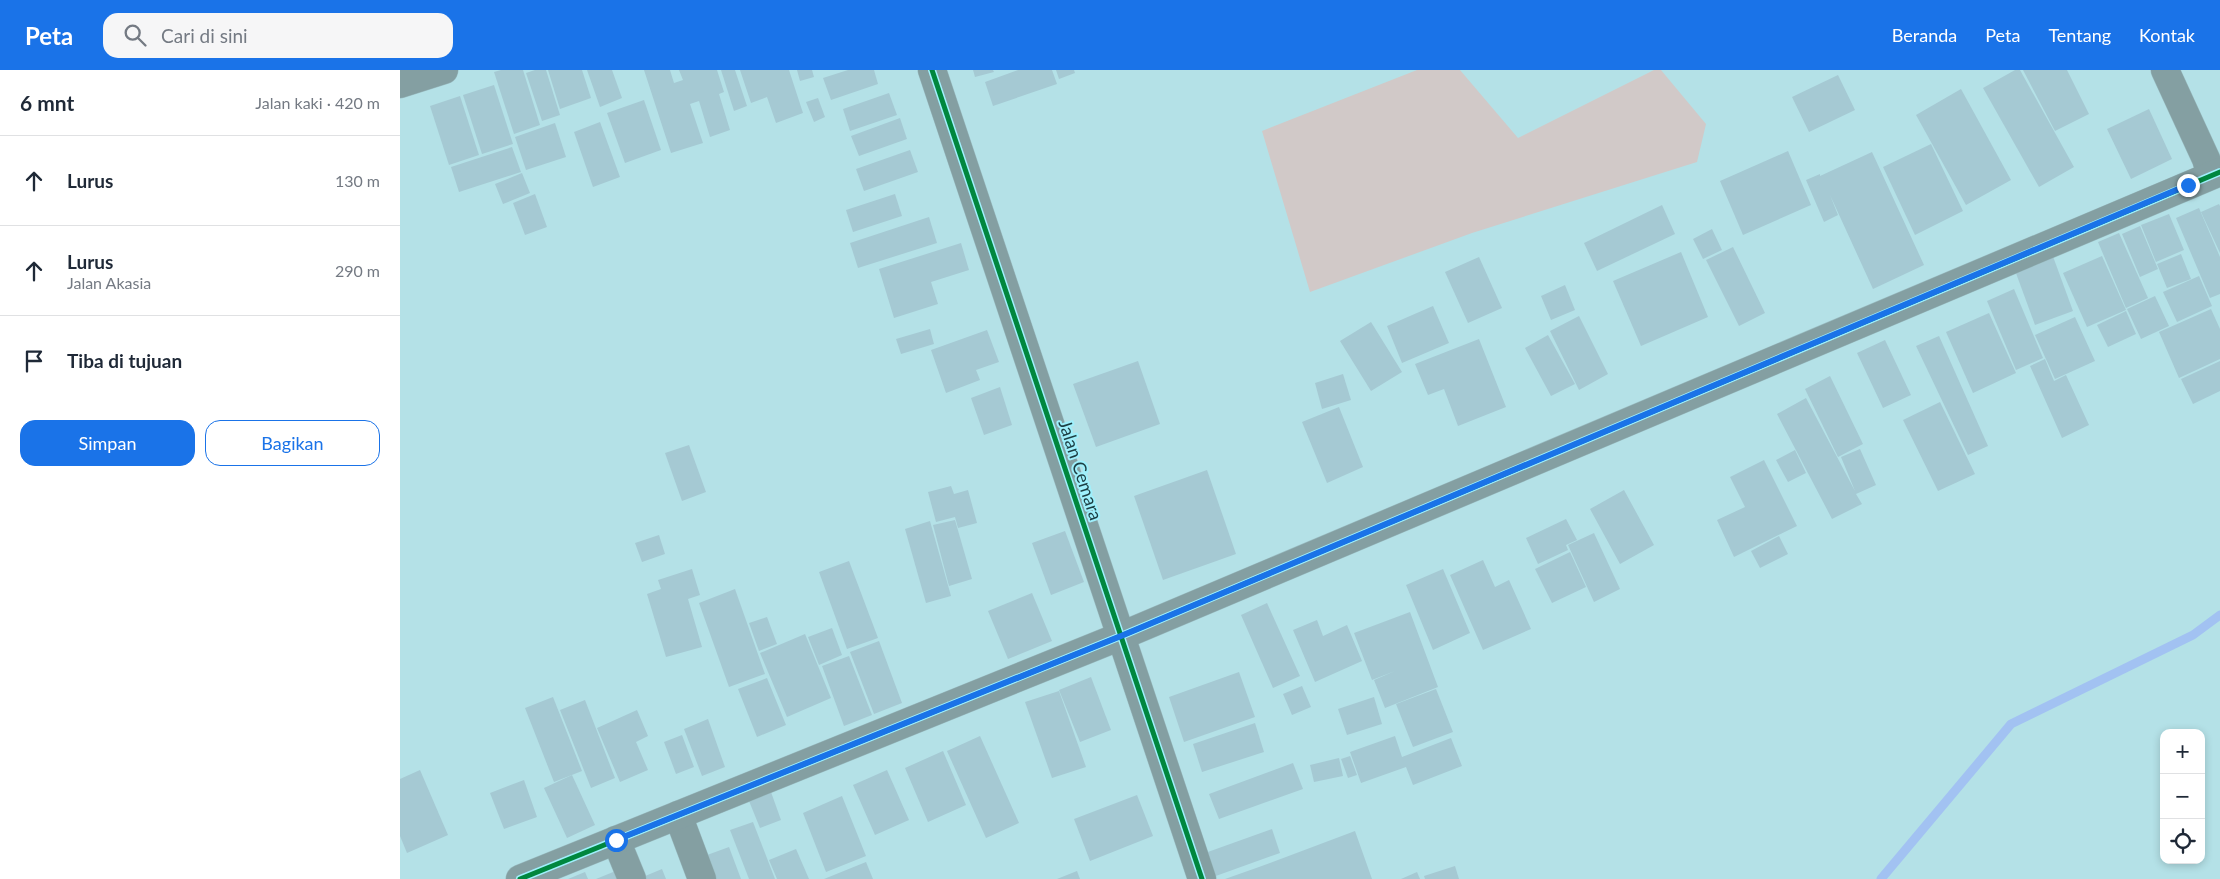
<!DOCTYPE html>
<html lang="id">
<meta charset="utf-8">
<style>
:root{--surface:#fff;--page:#f6f6f7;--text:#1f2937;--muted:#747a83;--line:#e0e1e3;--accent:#1a73e8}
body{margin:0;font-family:Lato,sans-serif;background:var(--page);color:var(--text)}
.controls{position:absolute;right:15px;bottom:15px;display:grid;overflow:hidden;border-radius:10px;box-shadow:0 2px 8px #0003}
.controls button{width:45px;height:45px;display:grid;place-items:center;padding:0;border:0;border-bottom:1px solid var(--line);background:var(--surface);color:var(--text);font:25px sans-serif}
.stop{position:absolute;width:15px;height:15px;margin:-11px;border:4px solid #1a73e8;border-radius:50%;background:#fff}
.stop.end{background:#1a73e8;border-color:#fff;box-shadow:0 1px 5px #0008}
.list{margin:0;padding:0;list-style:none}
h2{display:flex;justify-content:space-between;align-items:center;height:65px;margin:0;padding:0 20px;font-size:21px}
h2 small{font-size:16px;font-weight:400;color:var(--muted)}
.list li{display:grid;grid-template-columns:32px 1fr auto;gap:15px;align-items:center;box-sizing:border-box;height:90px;padding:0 20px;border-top:1px solid var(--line)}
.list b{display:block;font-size:19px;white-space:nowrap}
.list p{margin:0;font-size:16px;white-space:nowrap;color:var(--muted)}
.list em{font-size:16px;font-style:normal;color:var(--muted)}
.actions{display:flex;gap:10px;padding:15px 20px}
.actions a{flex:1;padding:11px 0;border:1px solid var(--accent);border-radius:15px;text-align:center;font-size:18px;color:var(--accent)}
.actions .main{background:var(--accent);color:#fff}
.icon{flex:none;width:28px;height:28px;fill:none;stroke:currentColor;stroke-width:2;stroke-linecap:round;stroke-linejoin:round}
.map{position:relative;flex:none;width:1820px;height:809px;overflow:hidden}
header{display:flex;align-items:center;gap:30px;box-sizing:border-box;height:70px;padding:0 25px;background:var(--accent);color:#fff}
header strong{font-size:24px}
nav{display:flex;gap:28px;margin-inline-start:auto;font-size:18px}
.search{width:350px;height:45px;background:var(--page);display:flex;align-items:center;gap:12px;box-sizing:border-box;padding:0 18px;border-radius:15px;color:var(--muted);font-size:19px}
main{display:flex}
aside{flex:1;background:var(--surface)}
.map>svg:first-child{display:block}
</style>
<header>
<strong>Peta</strong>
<div class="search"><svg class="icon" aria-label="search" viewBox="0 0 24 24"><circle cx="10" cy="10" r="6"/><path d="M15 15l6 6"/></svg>Cari di sini</div>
<nav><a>Beranda</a><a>Peta</a><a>Tentang</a><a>Kontak</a></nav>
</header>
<main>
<aside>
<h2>6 mnt<small>Jalan kaki · 420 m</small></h2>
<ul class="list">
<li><svg class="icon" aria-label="ahead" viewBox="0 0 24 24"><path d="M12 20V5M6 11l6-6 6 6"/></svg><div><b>Lurus</b></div><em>130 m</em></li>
<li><svg class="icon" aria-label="ahead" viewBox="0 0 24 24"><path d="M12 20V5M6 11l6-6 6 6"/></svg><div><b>Lurus</b><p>Jalan Akasia</p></div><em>290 m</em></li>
<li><svg class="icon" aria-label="arrive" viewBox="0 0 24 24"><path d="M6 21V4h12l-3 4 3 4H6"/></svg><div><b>Tiba di tujuan</b></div></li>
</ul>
<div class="actions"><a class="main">Simpan</a><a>Bagikan</a></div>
</aside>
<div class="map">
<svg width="1820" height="809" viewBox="0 0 1820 809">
<rect width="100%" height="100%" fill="#b4e1e7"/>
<path fill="#d1c9c8" d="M1017 0H1060L1118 68 1254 0H1261L1306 54 1297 92 1072 163 910 222 862 61Z"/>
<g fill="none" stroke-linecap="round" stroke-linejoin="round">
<path stroke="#a2c2f2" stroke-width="9" d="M1481 809 1611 654 1793 565 1820 545"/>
</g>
<g fill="#a5c9d3">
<path d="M101 0H123L140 55 114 64 94 2Z"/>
<path d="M135 0H146L160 45 142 51 126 3Z"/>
<path d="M148 0H182L191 28 160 39Z"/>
<path d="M187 0H212L222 28 200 37Z"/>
<path d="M244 0H270L274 13 283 10 279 0H317L324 22 319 24 330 60 310 67 299 31 290 34 303 73 271 83Z"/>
<path d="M321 0H335L347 36 334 41Z"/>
<path d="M340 0H389L403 43 376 53 367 27 351 33Z"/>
<path d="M397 0H412L414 7 400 11Z"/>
<path d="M448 0H474L478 14 431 30 423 8Z"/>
<path d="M573 0H593L594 2 575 7Z"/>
<path d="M618 0H652L657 14 593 36 585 12Z"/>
<path d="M656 0H674L675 3 659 9Z"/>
<path d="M1615 0H1620L1674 97 1639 117 1583 18Z"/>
<path d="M1623 0H1667L1689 44 1655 61Z"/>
<path d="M1438 5 1455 40 1409 62 1392 27Z"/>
<path d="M94 15 113 74 82 84 63 25Z"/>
<path d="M1561 19 1611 110 1566 135 1516 45Z"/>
<path d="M489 23 497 45 450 61 443 39Z"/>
<path d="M60 26 79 85 49 95 30 36Z"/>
<path d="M418 28 425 47 414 52 406 32Z"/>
<path d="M244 30 261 80 225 93 207 43Z"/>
<path d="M1749 39 1772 89 1731 109 1707 59Z"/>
<path d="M500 48 507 69 459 86 451 66Z"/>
<path d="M200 52 220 107 193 117 174 62Z"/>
<path d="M155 53 166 87 126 100 115 67Z"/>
<path d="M1531 74 1563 141 1515 165 1483 97Z"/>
<path d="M112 77 121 102 59 122 51 97Z"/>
<path d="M510 80 518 102 464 121 456 99Z"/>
<path d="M1388 81 1411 135 1343 165 1320 111Z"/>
<path d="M1472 82 1524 195 1473 219 1430 125 1438 145 1424 152 1406 110 1420 104V106Z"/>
<path d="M122 103 130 123 103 134 95 114Z"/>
<path d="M135 124 147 157 125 165 113 133Z"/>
<path d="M495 124 502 146 453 162 446 140Z"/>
<path d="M1819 134 1820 136V183L1801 142Z"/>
<path d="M1262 135 1275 164 1197 201 1184 173Z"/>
<path d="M1799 138 1820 187V224L1810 228 1776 148Z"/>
<path d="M1769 144 1784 180 1756 192 1741 155Z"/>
<path d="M529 147 537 173 458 198 450 173Z"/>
<path d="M1740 156 1758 199 1740 207 1722 164Z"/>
<path d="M1312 159 1322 180 1303 189 1293 169Z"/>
<path d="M1719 163 1748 228 1726 238 1698 172Z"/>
<path d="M561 173 569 200 531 212 538 234 494 248 479 199Z"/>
<path d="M1333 177 1365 243 1339 256 1306 190Z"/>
<path d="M1651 181 1673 241 1635 255 1613 195Z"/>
<path d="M1281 182 1308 247 1241 276 1213 211Z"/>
<path d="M1781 184 1791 209 1767 218 1757 194Z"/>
<path d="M1702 186 1726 240 1687 257 1663 203Z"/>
<path d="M1079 187 1102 238 1068 253 1045 202Z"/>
<path d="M1799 206 1812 236 1777 252 1763 222Z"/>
<path d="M1165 215 1175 240 1151 250 1141 226Z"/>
<path d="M1614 219 1643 288 1616 300 1587 231Z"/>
<path d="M1755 226 1769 256 1741 269 1727 239Z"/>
<path d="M1033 236 1049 273 1002 293 987 256Z"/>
<path d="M1811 239 1820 259V289L1779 308 1759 262Z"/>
<path d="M1726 241 1736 264 1708 277 1697 255Z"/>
<path d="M1589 243 1616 303 1573 323 1546 262Z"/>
<path d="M1179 246 1208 304 1179 320 1150 261Z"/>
<path d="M1675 247 1695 291 1655 309 1635 265Z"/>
<path d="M971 252 1002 302 971 321 940 271Z"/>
<path d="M530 259 534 274 501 284 496 269Z"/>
<path d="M587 260 599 292 576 300 580 310 546 323 531 280Z"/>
<path d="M1148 265 1175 314 1151 326 1125 278Z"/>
<path d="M1539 266 1588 376 1568 385 1516 276Z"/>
<path d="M1079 269 1106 337 1058 356 1044 319 1028 325 1015 294Z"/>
<path d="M1485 270 1511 325 1483 338 1457 283Z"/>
<path d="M1645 289 1654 311 1666 305 1689 355 1662 368 1630 296Z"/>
<path d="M738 291 760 354 696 377 673 314Z"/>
<path d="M1820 291V321L1793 334 1781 309Z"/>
<path d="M943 304 951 330 922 339 915 313Z"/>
<path d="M1430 306 1463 374 1438 387 1405 319Z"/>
<path d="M600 317 612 355 584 365 571 328Z"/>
<path d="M1406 328 1455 421 1441 387 1460 379 1476 415 1456 424 1462 434 1432 449 1377 344Z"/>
<path d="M1540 332 1575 404 1538 421 1503 350Z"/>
<path d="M939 337 963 397 927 413 902 352Z"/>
<path d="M289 375 306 422 282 431 265 383Z"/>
<path d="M1395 380 1406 403 1388 412 1376 390Z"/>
<path d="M1364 390 1397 456 1334 487 1317 450 1345 437 1330 407Z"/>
<path d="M807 400 836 484 763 510 734 426Z"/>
<path d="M551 416 554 424 568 420 577 453 558 458 555 447 536 452 528 422Z"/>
<path d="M1224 420 1254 475 1220 494 1190 439Z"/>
<path d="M1166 449 1177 470 1166 475 1168 480 1138 494 1126 468Z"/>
<path d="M555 450 572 509 549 516 533 455Z"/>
<path d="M530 451 551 526 526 533 505 459Z"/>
<path d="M665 461 684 512 651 525 632 473Z"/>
<path d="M1194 463 1220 519 1194 532 1168 475Z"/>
<path d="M259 465 265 484 242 492 235 473Z"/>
<path d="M1379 466 1388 484 1360 498 1351 481Z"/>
<path d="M1170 482 1186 517 1152 533 1135 499Z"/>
<path d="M1083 490 1095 517 1109 510 1131 559 1083 580 1050 505Z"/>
<path d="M449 491 478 568 447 579 419 502Z"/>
<path d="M292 499 300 525 288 529 302 577 266 587 247 524 261 519 258 510Z"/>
<path d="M1043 499 1070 563 1033 580 1006 515Z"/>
<path d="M335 519 365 604 329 617 299 533Z"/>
<path d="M632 523 652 571 608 589 588 541Z"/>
<path d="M867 533 900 606 873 618 841 545Z"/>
<path d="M1010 542 1038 617 985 638 974 610 995 601 972 610 954 563Z"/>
<path d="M367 547 377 574 359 581 349 553Z"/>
<path d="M917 550 923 566 947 555 962 591 915 612 893 560Z"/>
<path d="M432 558 442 585 419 595 408 567Z"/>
<path d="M405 564 431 628 387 647 360 583Z"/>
<path d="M479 571 502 633 474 644 450 582Z"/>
<path d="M449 586 472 645 444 656 422 596Z"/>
<path d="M839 602 855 647 784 672 769 627Z"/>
<path d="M691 607 711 660 680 672 659 620Z"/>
<path d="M367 608 386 655 357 667 338 619Z"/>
<path d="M902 616 911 637 892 645 883 624Z"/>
<path d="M1036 619 1053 662 1013 677 996 634Z"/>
<path d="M659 621 686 697 652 708 625 632Z"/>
<path d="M153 627 182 701 154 712 125 638Z"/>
<path d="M974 627 982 654 947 665 938 639Z"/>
<path d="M185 630 215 708 191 718 160 640Z"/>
<path d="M237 640 248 666 236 672 248 700 220 712 197 658Z"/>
<path d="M308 649 325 697 302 706 284 659Z"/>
<path d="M855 653 864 682 802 702 793 674Z"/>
<path d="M282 665 294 697 276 704 264 672Z"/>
<path d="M580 666 619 753 586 768 547 681Z"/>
<path d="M995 666 1002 687 1051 668 1062 696 1013 715 1006 697 961 713 950 682Z"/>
<path d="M543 681 566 735 528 752 505 698Z"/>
<path d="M950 686 957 705 948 708 941 689Z"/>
<path d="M939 688 943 706 914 712 910 695Z"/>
<path d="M893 693 903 719 819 749 809 724Z"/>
<path d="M20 700 48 765 7 783 0 766V709Z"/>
<path d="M487 700 509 750 475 765 453 715Z"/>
<path d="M172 705 195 755 167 768 144 718Z"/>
<path d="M124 710 137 747 104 759 90 723Z"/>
<path d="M371 722 381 750 360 758 349 731Z"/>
<path d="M737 725 753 766 690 791 674 749Z"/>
<path d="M442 726 466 786 426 802 403 743Z"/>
<path d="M353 752 375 809H349L330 760Z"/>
<path d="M872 759 880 783 813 807 805 783Z"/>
<path d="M955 761 972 809H825L859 797Z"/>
<path d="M329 777 341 809H307L299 788Z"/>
<path d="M396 779 409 809H377L369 790Z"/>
<path d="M466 792 473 809H424Z"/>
<path d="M1055 796 1059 809H1025L1024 806Z"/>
<path d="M223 798 228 809H196Z"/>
<path d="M262 799 266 809H238Z"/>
<path d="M677 801 680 809H657Z"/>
<path d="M185 802 188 809H168Z"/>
<path d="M1017 802 1020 809H1001Z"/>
</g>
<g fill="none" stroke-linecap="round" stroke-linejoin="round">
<g stroke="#9abdc2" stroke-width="29">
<g id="minor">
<path d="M532 0 802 809"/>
<path d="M1765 0 1806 89 1811 105"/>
<path d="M0 14 44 0"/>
<path d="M278 745 302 809"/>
<path d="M216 770 232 809"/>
<path d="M120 809 721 566 1820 102"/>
</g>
</g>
<use href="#minor" stroke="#849fa2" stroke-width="28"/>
<g stroke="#9ff0fc" stroke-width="8">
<g id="cycleway">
<path d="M532 0 802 809"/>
<path d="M120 809 721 566 1820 102"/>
</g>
</g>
<use href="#cycleway" stroke="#00873e" stroke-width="5"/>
</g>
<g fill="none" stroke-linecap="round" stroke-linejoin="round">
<path stroke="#1a73e8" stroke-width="6" d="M216 770 721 566 1788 115"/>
</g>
<g text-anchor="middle" stroke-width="4" stroke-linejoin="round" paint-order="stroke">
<g font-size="18" fill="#1c3e43" stroke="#9ff0fc">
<text transform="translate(680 400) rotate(72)" y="6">Jalan Cemara</text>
</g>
</g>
</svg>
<div class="controls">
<button>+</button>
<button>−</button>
<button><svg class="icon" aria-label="locate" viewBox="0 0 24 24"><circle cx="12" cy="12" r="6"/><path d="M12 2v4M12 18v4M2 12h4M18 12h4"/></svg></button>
</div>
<div class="stop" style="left:216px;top:770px"></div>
<div class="stop end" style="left:1788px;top:115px"></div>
</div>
</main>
